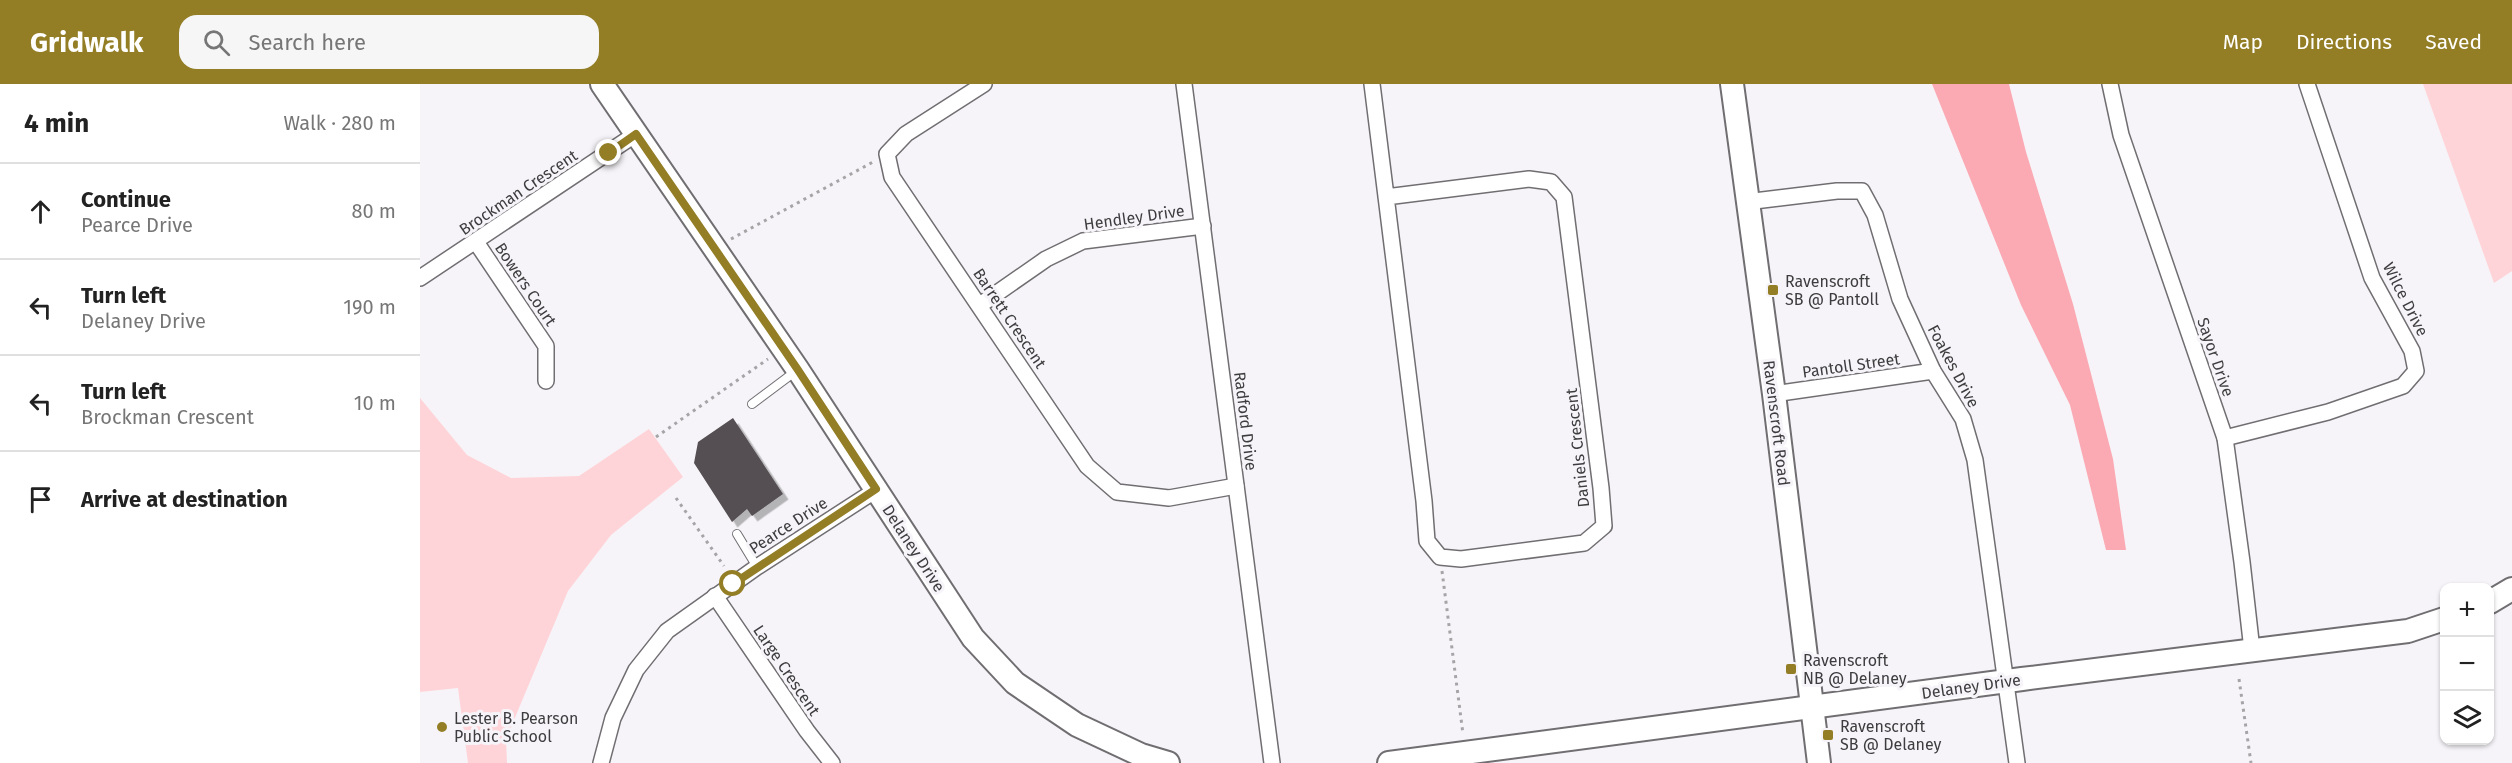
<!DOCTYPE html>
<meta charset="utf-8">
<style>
:root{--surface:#fff;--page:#f6f6f6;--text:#222;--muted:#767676;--line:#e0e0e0;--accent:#937e26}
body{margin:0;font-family:"Fira Sans",sans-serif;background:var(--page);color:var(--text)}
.controls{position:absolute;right:18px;bottom:18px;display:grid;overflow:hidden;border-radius:12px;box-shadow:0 2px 4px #0004}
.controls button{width:54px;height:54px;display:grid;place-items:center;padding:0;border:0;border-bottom:2px solid var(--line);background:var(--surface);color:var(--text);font:30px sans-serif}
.stop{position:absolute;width:18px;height:18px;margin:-14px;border:4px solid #937e26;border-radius:50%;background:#fff}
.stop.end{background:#937e26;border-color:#fff;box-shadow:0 2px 6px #0008}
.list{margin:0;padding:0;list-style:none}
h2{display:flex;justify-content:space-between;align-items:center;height:78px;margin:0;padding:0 24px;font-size:26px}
h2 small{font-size:20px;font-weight:400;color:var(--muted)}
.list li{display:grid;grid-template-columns:39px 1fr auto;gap:18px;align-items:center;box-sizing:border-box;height:96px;padding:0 24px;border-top:2px solid var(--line)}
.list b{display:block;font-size:22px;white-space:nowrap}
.list p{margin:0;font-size:20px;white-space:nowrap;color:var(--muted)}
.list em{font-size:20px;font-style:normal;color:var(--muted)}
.icon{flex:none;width:33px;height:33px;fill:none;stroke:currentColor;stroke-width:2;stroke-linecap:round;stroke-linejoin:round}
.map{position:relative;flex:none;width:2092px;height:679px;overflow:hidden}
header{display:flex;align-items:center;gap:36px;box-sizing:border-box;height:84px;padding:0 30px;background:var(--accent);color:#fff}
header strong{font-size:28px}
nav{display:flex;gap:33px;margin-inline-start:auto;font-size:21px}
.search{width:420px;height:54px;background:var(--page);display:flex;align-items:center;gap:15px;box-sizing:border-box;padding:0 21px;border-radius:18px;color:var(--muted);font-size:22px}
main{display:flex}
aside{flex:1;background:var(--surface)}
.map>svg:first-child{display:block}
</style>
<header>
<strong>Gridwalk</strong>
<div class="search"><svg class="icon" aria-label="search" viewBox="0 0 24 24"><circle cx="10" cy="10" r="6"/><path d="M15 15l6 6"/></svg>Search here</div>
<nav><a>Map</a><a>Directions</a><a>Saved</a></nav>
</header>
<main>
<aside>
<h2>4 min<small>Walk · 280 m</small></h2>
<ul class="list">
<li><svg class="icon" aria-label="ahead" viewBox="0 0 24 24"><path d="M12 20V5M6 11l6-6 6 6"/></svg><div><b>Continue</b><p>Pearce Drive</p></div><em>80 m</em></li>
<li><svg class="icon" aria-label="left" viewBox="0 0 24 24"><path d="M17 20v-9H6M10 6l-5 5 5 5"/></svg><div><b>Turn left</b><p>Delaney Drive</p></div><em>190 m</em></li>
<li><svg class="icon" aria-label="left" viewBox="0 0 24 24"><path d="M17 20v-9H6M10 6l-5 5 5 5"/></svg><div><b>Turn left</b><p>Brockman Crescent</p></div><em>10 m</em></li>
<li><svg class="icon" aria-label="arrive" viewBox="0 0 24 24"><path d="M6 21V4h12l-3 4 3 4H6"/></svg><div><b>Arrive at destination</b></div></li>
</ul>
</aside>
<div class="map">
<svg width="2092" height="679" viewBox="0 0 2092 679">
<defs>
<filter id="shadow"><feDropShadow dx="5.5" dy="5.5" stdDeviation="0" flood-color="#0004"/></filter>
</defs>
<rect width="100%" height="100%" fill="#f6f4f8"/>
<g fill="#ffd4d8">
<path d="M2003 0H2092V187L2074 199Z"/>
<path d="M0 314 47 371 91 394 159 392 229 345 263 393 191 451 148 507 86 655 87 679H48L38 604 0 608Z"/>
</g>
<path fill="#fba9b3" d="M1512 0H1589L1606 68 1653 220 1693 375 1706 466H1686L1650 321 1601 221Z"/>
<path fill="#545052" filter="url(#shadow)" d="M313 334 363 410 332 432 327 425 312 438 274 379 278 358Z"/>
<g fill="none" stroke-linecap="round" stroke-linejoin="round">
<g stroke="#716e72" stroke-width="10">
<g id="lane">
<path d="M332 320 376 287"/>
<path d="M317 450 337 483"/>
</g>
</g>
<g stroke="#716e72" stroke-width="18">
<g id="street">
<path d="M564 0 486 50 467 70 472 93 667 382 697 408 749 414 816 402"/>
<path d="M764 0 852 679"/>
<path d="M952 0 1004 417 1007 457 1020 473 1041 475 1164 459 1184 442 1181 404 1144 113 1131 98 1109 95 966 113"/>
<path d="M1690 0 1701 51 1805 354 1822 478 1832 566"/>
<path d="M1326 118 1417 107H1442L1455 131 1480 215 1513 287 1543 335 1555 376 1597 679"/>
<path d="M56 158 126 262V297"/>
<path d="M0 194 216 50"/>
<path d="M560 221 626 175 663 157 783 142"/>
<path d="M1354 310 1513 287"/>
<path d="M1805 354 1908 328 1983 302 1996 287 1992 267 1952 194 1887 0"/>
<path d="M295 512 387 647 412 679"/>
<path d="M181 679 193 634 216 586 247 547 337 483 456 406"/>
</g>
</g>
<g stroke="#716e72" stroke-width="26">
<g id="secondary">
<path d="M182 0 378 286 553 554 595 599 657 641 721 671 748 679"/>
<path d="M1312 0 1354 310 1399 679"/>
<path d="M2070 518 2092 505"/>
<path d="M969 679 1602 595 1988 547 2024 535"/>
</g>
</g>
<g stroke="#a6a4a7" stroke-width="3" stroke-dasharray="3 4.5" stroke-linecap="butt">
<path d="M311 155 453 78"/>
<path d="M236 353 348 275"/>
<path d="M256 414 304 482"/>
<path d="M1022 487 1043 650"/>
<path d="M1819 595 1831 679"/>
</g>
<use href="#lane" stroke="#fff" stroke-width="8"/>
<use href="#street" stroke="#fff" stroke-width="15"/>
<use href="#secondary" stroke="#fff" stroke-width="22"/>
</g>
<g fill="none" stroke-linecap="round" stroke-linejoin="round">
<path stroke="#937e26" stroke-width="8" d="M189 69 216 50 378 286 456 405 313 500"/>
</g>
<g fill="#937e26" stroke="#f6f4f8" stroke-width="2">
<rect x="1347" y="200" width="12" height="12" rx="3"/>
<rect x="1365" y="579" width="12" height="12" rx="3"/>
<circle cx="22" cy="643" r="6"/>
<rect x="1402" y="645" width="12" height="12" rx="3"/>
</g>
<g text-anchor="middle" stroke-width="6" stroke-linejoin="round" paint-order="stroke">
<g font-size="16" fill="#3d3c3e" stroke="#f6f4f8">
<text transform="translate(98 108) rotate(-34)" y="6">Brockman Crescent</text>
<text transform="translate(714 133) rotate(-8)" y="6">Hendley Drive</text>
<text transform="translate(106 200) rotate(56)" y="6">Bowers Court</text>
<text transform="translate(1986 215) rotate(63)" y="6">Wilce Drive</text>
<text transform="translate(590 234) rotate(56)" y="6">Barrett Crescent</text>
<text transform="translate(1796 273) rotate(71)" y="6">Sayor Drive</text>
<text transform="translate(1431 281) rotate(-8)" y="6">Pantoll Street</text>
<text transform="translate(1534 282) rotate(62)" y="6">Foakes Drive</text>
<text transform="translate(826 337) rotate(83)" y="6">Radford Drive</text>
<text transform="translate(1357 339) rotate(83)" y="6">Ravenscroft Road</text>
<text transform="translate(1157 364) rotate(-96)" y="6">Daniels Crescent</text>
<text transform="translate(368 441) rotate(-33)" y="6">Pearce Drive</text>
<text transform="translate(494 464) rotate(57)" y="6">Delaney Drive</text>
<text transform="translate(367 586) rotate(56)" y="6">Large Crescent</text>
<text transform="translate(1551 602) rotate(-8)" y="6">Delaney Drive</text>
</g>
<g font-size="16" fill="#3d3c3e" stroke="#f6f4f8" text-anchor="start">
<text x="1365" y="203">Ravenscroft<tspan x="1365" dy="18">SB @ Pantoll</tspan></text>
<text x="1383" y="582">Ravenscroft<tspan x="1383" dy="18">NB @ Delaney</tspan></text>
<text x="34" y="640">Lester B. Pearson<tspan x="34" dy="18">Public School</tspan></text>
<text x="1420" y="648">Ravenscroft<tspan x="1420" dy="18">SB @ Delaney</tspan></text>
</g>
</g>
</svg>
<div class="controls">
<button>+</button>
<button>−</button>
<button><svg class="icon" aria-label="layers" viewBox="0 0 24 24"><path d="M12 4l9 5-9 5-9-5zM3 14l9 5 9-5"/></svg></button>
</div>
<div class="stop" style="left:313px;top:500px"></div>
<div class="stop end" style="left:189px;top:69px"></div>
</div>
</main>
